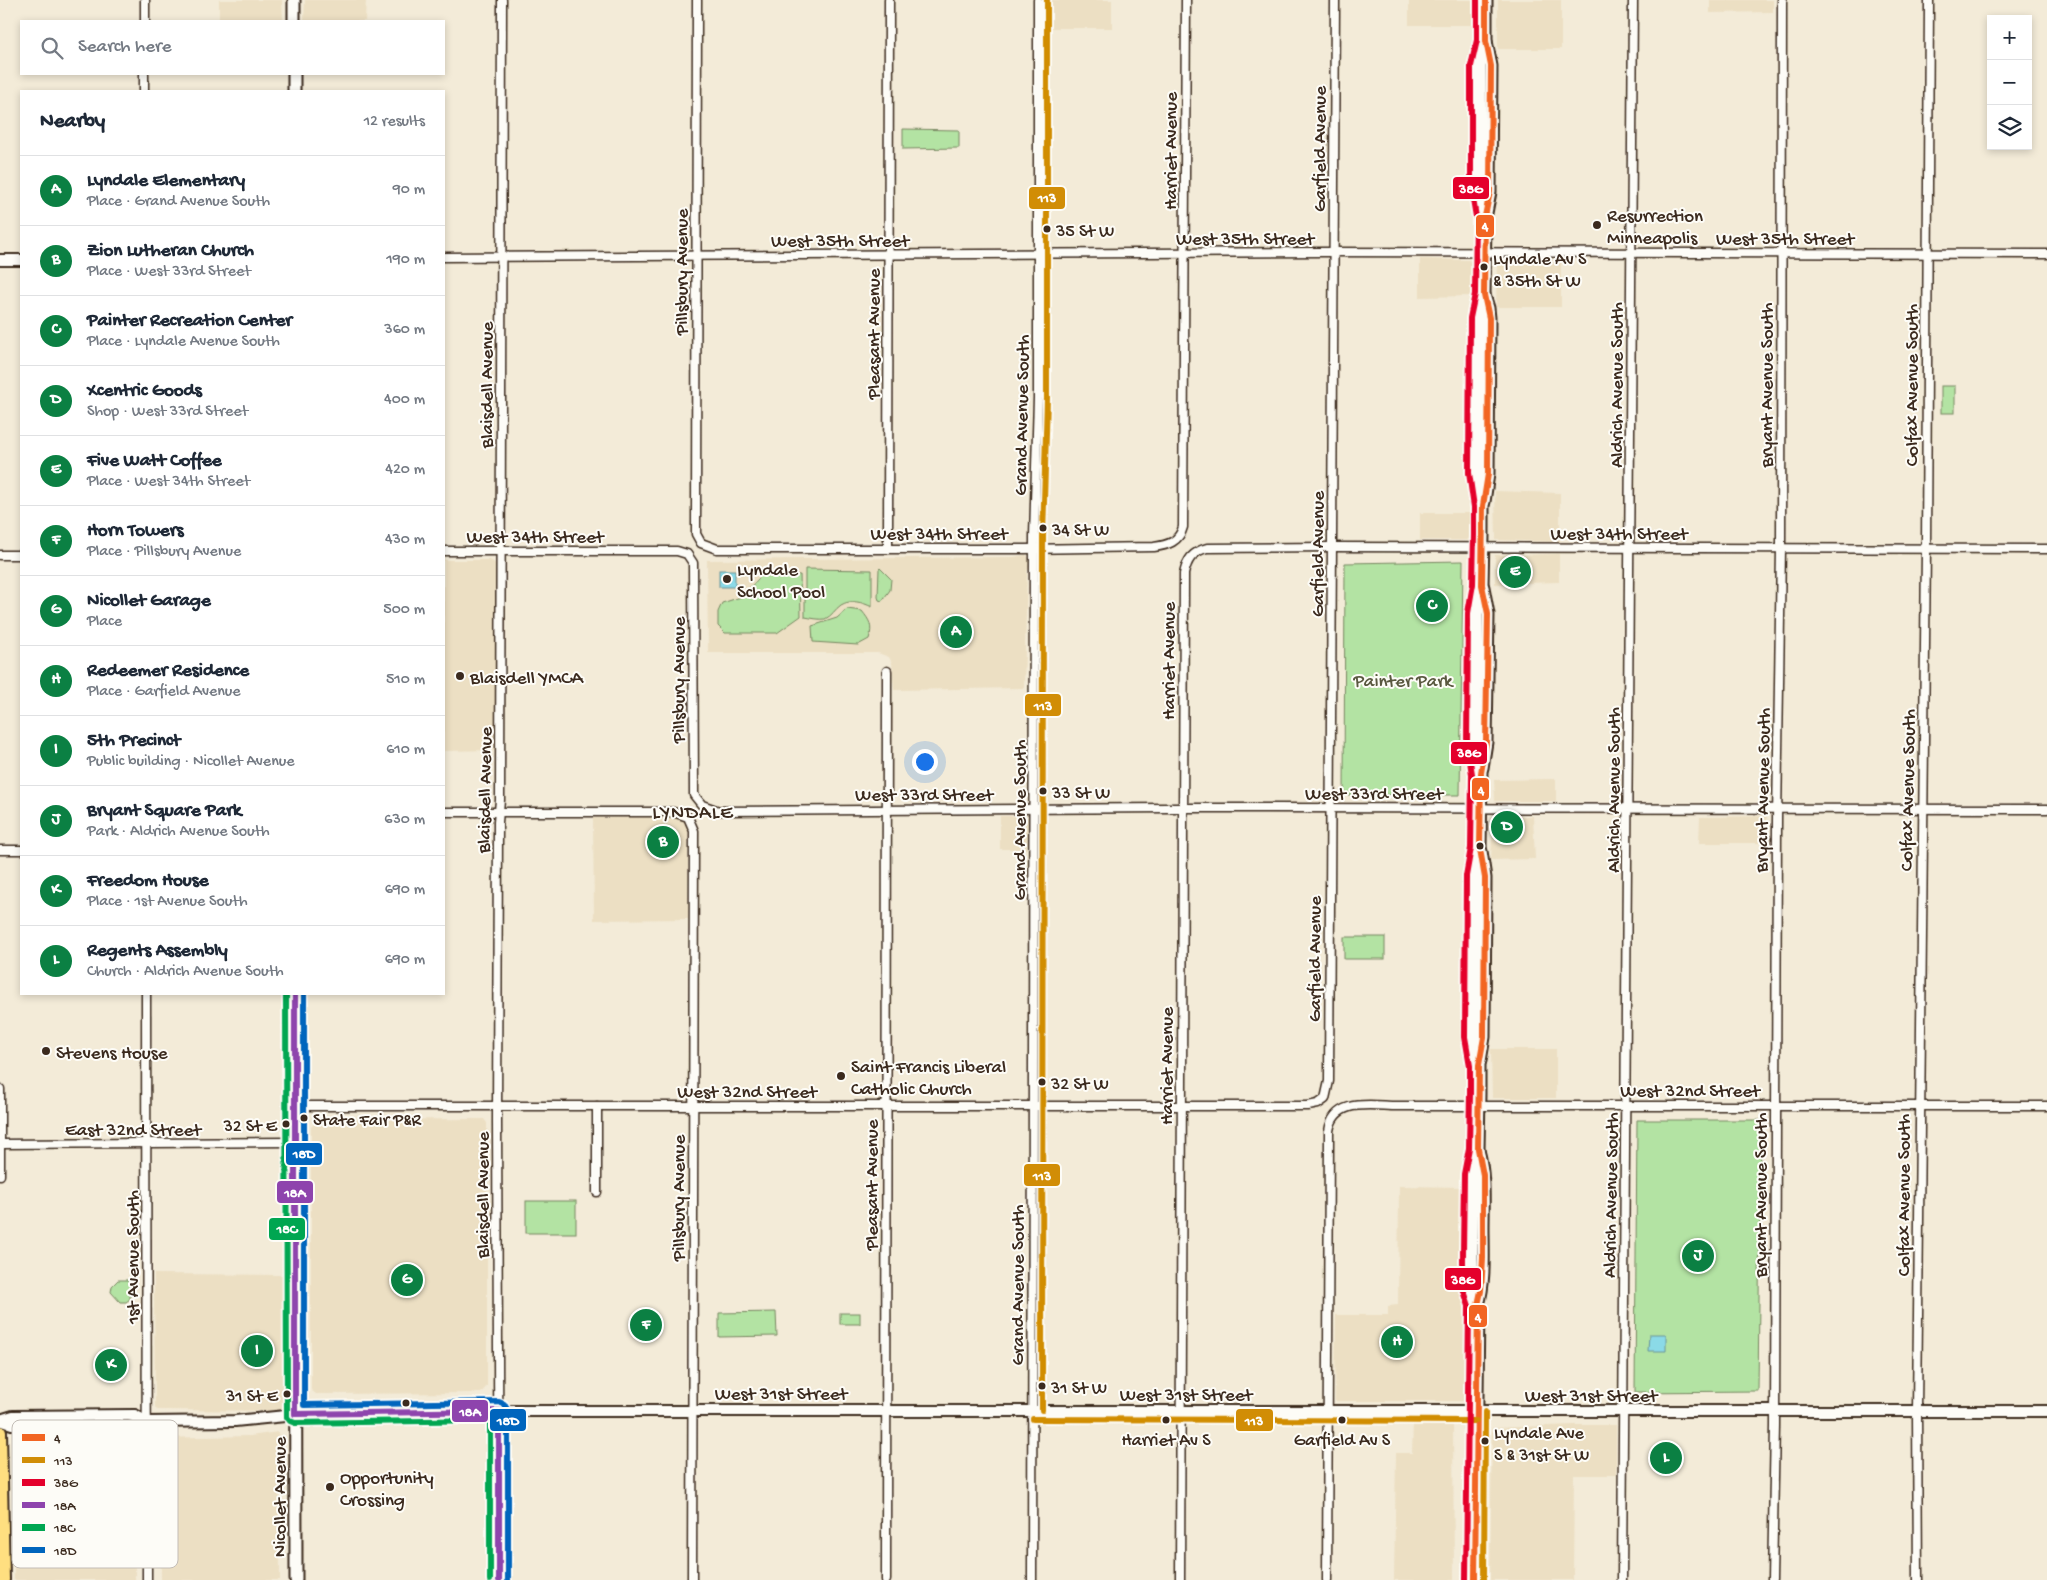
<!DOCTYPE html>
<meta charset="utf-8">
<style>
:root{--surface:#fff;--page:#f6f6f7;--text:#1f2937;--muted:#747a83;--line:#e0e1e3;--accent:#0b8043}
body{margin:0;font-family:"Gochi Hand",sans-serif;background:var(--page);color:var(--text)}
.controls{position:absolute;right:15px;top:15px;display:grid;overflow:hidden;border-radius:0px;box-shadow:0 2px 8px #0003}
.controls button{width:45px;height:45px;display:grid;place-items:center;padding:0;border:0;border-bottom:1px solid var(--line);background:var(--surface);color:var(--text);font:25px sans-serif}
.you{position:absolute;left:924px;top:761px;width:18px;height:18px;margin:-12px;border:4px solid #fff;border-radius:50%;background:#1a73e8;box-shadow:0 0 0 8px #1a73e833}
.badge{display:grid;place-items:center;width:32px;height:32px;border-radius:50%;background:var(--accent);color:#fff;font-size:16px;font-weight:700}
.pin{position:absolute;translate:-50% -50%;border:2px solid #fff;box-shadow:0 1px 5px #0006}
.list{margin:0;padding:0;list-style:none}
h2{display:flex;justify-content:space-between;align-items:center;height:65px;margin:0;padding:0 20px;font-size:21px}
h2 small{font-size:16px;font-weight:400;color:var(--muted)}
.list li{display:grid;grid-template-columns:32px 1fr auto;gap:15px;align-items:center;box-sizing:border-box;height:70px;padding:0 20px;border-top:1px solid var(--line)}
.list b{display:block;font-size:19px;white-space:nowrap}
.list p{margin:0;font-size:16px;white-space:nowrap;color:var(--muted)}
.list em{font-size:16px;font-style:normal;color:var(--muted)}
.icon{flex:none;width:28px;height:28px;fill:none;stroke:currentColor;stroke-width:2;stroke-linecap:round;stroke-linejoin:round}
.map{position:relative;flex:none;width:2047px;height:1580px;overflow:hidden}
.search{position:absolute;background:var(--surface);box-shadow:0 2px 8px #0003;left:20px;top:20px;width:425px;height:55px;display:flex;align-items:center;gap:12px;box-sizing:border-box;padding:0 18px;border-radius:0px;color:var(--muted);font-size:19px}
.panel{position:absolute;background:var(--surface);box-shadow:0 2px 8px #0003;left:20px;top:90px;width:425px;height:905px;border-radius:0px}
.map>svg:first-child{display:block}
</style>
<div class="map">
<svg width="2047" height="1580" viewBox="0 0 2047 1580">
<rect width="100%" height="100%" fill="#f3ebd8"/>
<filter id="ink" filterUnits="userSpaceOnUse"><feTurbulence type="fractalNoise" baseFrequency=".02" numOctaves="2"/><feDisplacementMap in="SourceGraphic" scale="10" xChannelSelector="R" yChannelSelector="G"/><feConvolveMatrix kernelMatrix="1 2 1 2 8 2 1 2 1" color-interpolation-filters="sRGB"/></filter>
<g filter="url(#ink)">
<g fill="#ecdfc3">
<path d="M219 0H282L283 21H219Z"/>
<path d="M305 0H366L365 21H304Z"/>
<rect x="1047" y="0" width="65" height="28"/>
<rect x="1409" y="0" width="65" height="25"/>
<rect x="1498" y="0" width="63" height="49"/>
<path d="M1710 0H1773V12L1710 13Z"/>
<path d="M1420 259 1468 260 1472 262 1473 296 1420 297Z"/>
<path d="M1497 260 1561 261V307H1496Z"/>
<path d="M1495 491 1560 493V542L1496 540Z"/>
<path d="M1420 513H1471L1470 538 1467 540H1420Z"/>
<path d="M1559 554V582L1495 584V555Z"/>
<path d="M1026 555 1029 558 1030 566 1027 571 1024 688 894 690 892 663 889 657 878 653H708L707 560 1013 557Z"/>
<path d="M444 560H488L494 562 497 567 496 750 444 751Z"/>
<path d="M1556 779V801H1495L1494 780Z"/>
<path d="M1000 816H1024L1029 818 1031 828 1028 835 1027 849H1000Z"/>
<path d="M1533 816 1535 859 1491 860 1493 817Z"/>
<path d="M1767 816 1766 843H1699L1700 817Z"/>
<path d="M679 817 683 819 688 825V919L594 920 593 818Z"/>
<path d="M1491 1049H1556V1098H1492Z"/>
<path d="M484 1119 487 1123V1386L481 1393 316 1394 311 1390V1127L318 1120Z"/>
<path d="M1399 1186 1466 1187V1401H1335L1336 1315H1388V1306L1398 1305Z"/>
<path d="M154 1274 285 1275 284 1404 282 1409 278 1411 157 1410 155 1407Z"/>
<path d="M1453 1421 1454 1580H1394L1396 1453H1412L1413 1422Z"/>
<path d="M1574 1425H1616V1475H1574L1573 1580H1490L1492 1428Z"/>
<path d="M278 1432 279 1437 280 1580H161L160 1438 250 1436Z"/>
<path d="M14 1434 134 1437 135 1580H14Z"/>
</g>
<g fill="#b3e3a3" stroke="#778660">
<path d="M903 129 959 130V148L903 149Z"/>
<rect x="1941" y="386" width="14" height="27"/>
<path d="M1463 561 1460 795H1344L1345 563Z"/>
<path d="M880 568 891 579 890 590 882 601 879 600 878 597 879 569Z"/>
<path d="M805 569 872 570V607C862 602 851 599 841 605 835 609 832 616 825 619 819 620 811 618 805 617Z"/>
<path d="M800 575 801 616 777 633H725L718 626V612L722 603 741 597 761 576Z"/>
<path d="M847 609 862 611C870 621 873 626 869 639L858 645 813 642 812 626 837 618Z"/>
<rect x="1344" y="937" width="41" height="22"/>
<path d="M1637 1120H1761L1758 1391 1635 1392Z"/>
<rect x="526" y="1201" width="50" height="32"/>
<path d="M118 1280H128L130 1283V1299L126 1302H120L111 1292 112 1286Z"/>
<path d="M776 1312 777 1336 719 1337V1313Z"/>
<rect x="840" y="1313" width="20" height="11"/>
</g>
<g fill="#8bdae7" stroke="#6b9497">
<rect x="719" y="570" width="16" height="17"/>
<path d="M1649 1334H1666V1351H1648Z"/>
</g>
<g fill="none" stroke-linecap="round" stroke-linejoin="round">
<g stroke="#3b2a1e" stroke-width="11">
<g id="minor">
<path d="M697 0 696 534 701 543 717 549H1025L1154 547C1168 545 1179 542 1183 527L1186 0"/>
<path d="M145 21V0"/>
<path d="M144 91V74"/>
<path d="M444 257 1324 252 2047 254"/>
<path d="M888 548 889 0"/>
<path d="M444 551H677L687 554 693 563 694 795 702 805 719 811 1169 808 2047 809"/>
<path d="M0 555H21"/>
<path d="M444 812H673L688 817 694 831 692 1580"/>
<path d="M0 850H21"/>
<path d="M146 994 147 1580"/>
<path d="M0 1089V1175"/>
<path d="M296 1106H1308L1318 1104 1325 1099 1329 1081 1335 0"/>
<path d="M1 1144 295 1142"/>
<path d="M597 1192V1106"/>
<path d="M499 1580 497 1121 498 822 500 800 502 0"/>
<path d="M886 1580 887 671"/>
<path d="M1032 1580 1034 537 1038 398V0"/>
<path d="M1180 1580 1184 574C1187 560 1192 552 1207 548L1332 547 2047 549"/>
<path d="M1327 1580 1329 1131C1334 1097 1371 1106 1397 1106H2047"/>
<path d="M1622 1580 1633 0"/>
<path d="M1772 1580 1775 1426 1777 820 1781 548 1782 0"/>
<path d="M1918 1580 1917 1411 1926 549 1929 0"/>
</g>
</g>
<g stroke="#3b2a1e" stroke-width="14">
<g id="tertiary">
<path d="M0 260H21"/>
<path d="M0 1420 12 1424 129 1426 147 1422 235 1421 315 1413 426 1411H2047"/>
<path d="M0 1420 13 1416 135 1415 147 1422"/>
</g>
</g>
<g stroke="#3b2a1e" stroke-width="15">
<g id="secondary">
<path d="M294 21V0"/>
<path d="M1486 41 1491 66 1490 192 1486 213"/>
<path d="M294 91V74"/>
<path d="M1484 502 1488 474 1489 318 1488 308 1484 295"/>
<path d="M1482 768 1486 742 1488 614 1483 587"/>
<path d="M295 994 296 1580"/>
<path d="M1480 1061 1484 1037 1485 878 1481 851"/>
<path d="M1478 1305 1472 1287V1252L1473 1174 1478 1149 1479 1093V1065L1474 1037 1475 876 1480 849 1481 773 1476 743 1477 613 1482 585 1483 535V506L1478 473 1479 318 1484 295 1485 216 1480 187V66L1486 41V0"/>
<path d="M1475 1580 1478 1305C1485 1281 1483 1253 1483 1228 1483 1202 1485 1176 1478 1150"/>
</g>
</g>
<g stroke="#3b2a1e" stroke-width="16">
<path id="primary" d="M0 1432 3 1580"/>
</g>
<use href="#minor" stroke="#fdfcf7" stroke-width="8"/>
<use href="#tertiary" stroke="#fdfcf7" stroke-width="10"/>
<use href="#secondary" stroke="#fdfcf7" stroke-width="11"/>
<use href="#primary" stroke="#ffdf80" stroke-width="12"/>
<g stroke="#fdfcf7" stroke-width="10">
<path id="bus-1" d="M1475 1580 1478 1305 1481 1291 1483 1258V1175L1478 1149 1479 1065 1484 1037 1485 878 1480 849 1481 773 1486 742 1488 614 1482 585 1483 506 1488 474 1489 318 1484 295 1485 216 1490 192 1491 66 1486 41V0"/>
</g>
<g stroke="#fdfcf7" stroke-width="10">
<g id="bus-2">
<path d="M1042 1410 1043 537 1047 398V0"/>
<path d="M1033 1419 1476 1421"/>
<path d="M1484 1580 1485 1412"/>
</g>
</g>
<g stroke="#fdfcf7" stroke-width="10">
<path id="bus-3" d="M1466 1580 1469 1306 1463 1288V1252L1464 1174 1469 1148 1470 1093V1066L1465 1037 1466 876 1471 848 1472 774 1467 743 1468 613 1473 584 1474 535V507L1469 473 1470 318 1475 294 1476 217 1471 187V66L1477 40V0"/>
</g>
<g stroke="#fdfcf7" stroke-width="10">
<path id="bus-4" d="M295 994V1414L499 1411V1580"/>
</g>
<g stroke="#fdfcf7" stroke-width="10">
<path id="bus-5" d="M286 994 287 1417 290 1421 295 1423 490 1420V1580"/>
</g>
<g stroke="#fdfcf7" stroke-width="10">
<path id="bus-6" d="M304 994V1405L499 1402 504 1404 508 1411V1580"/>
</g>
<use href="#bus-1" stroke="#f26522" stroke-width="6"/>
<use href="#bus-2" stroke="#d18d06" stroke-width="6"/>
<use href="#bus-3" stroke="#e4002b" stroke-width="6"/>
<use href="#bus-4" stroke="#8e44ad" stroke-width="6"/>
<use href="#bus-5" stroke="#00a651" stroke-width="6"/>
<use href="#bus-6" stroke="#0065bd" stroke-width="6"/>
</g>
</g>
<g fill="#3b2a1e" stroke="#fdfcf7" stroke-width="2">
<circle cx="1597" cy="225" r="5"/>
<circle cx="1047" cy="229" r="4.5"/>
<circle cx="1484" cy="267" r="4.5"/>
<circle cx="1043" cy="528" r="4.5"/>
<circle cx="727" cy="579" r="5"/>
<circle cx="460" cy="676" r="5"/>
<circle cx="1043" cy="791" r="4.5"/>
<circle cx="1480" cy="846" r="4.5"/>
<circle cx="46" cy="1051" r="5"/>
<circle cx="841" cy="1076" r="5"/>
<circle cx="1042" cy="1082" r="4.5"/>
<circle cx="304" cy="1118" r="4.5"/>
<circle cx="286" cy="1124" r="4.5"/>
<circle cx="1042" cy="1386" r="4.5"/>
<circle cx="287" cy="1394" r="4.5"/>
<circle cx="406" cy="1403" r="4.5"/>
<circle cx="1166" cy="1420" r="4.5"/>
<circle cx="1342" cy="1420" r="4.5"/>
<circle cx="1485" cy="1441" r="4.5"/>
<circle cx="330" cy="1487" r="5"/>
</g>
<g text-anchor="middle" stroke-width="4" stroke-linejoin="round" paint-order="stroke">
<g font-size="18" fill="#3b2a1e" stroke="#fdfcf7" text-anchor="start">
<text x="1056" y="236">35 St W</text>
<text x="1493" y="264">Lyndale Av S<tspan x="1493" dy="22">&amp; 35th St W</tspan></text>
<text x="1052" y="535">34 St W</text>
<text x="1052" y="798">33 St W</text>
<text x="1051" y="1089">32 St W</text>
<text x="313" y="1125">State Fair P&amp;R</text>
<text x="277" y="1131" text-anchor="end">32 St E</text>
<text x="1051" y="1393">31 St W</text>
<text x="278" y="1401" text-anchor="end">31 St E</text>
<text x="1494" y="1438">Lyndale Ave<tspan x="1494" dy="22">S &amp; 31st St W</tspan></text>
<text x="1166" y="1445" text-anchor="middle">Harriet Av S</text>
<text x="1342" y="1445" text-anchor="middle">Garfield Av S</text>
</g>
<g font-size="19" fill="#3b2a1e" stroke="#fdfcf7">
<text transform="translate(1318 149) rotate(-90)" y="7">Garfield Avenue</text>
<text transform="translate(1169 151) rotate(-90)" y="7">Harriet Avenue</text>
<text x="1245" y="244">West 35th Street</text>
<text x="1785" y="244">West 35th Street</text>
<text x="840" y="246">West 35th Street</text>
<text transform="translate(680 272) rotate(-90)" y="7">Pillsbury Avenue</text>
<text transform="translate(872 334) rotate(-90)" y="7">Pleasant Avenue</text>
<text transform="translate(485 385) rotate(-90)" y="7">Blaisdell Avenue</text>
<text transform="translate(1615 385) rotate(-90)" y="7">Aldrich Avenue South</text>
<text transform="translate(1765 385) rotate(-90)" y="7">Bryant Avenue South</text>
<text transform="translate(1910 385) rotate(-90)" y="7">Colfax Avenue South</text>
<text transform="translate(1020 415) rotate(-89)" y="7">Grand Avenue South</text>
<text x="939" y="539">West 34th Street</text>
<text x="1619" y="539">West 34th Street</text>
<text x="535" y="542">West 34th Street</text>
<text transform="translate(1316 554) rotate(-90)" y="7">Garfield Avenue</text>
<text transform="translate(1167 661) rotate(-90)" y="7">Harriet Avenue</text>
<text transform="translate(677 680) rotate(-90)" y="7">Pillsbury Avenue</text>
<text transform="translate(483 790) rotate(-89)" y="7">Blaisdell Avenue</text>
<text transform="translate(1612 790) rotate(-90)" y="7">Aldrich Avenue South</text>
<text transform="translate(1761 790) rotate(-89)" y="7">Bryant Avenue South</text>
<text transform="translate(1906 790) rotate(-89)" y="7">Colfax Avenue South</text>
<text x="1374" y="799">West 33rd Street</text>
<text x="924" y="800">West 33rd Street</text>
<text transform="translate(1018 820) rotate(-90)" y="7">Grand Avenue South</text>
<text transform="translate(1313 959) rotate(-90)" y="7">Garfield Avenue</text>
<text transform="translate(1165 1066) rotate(-90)" y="7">Harriet Avenue</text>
<text x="1690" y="1096">West 32nd Street</text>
<text x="747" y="1097">West 32nd Street</text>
<text x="133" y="1135">East 32nd Street</text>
<text transform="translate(870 1185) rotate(-90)" y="7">Pleasant Avenue</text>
<text transform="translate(481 1195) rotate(-90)" y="7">Blaisdell Avenue</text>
<text transform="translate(1609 1195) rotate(-89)" y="7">Aldrich Avenue South</text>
<text transform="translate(1759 1195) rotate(-90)" y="7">Bryant Avenue South</text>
<text transform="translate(1902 1195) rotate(-90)" y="7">Colfax Avenue South</text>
<text transform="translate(677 1198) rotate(-90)" y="7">Pillsbury Avenue</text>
<text transform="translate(131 1257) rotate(-90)" y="7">1st Avenue South</text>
<text transform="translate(1016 1285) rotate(-90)" y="7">Grand Avenue South</text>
<text x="781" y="1399">West 31st Street</text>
<text x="1186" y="1400">West 31st Street</text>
<text x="1591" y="1401">West 31st Street</text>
<text transform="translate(278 1497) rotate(-90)" y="7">Nicollet Avenue</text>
</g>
<g font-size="19" fill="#3b2a1e" stroke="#fdfcf7" text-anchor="start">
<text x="1607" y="221">Resurrection<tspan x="1607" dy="22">Minneapolis</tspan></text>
<text x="737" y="575">Lyndale<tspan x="737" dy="22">School Pool</tspan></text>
<text x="470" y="683">Blaisdell YMCA</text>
<text x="56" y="1058">Stevens House</text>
<text x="851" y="1072">Saint Francis Liberal<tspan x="851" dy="22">Catholic Church</tspan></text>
<text x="340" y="1483">Opportunity<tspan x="340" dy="22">Crossing</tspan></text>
</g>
<g font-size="19" fill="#59583f" stroke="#fdfcf7">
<text x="1403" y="686">Painter Park</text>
</g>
<g font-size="20" letter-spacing="1" fill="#3b2a1e" stroke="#fdfcf7">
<text x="693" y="818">LYNDALE</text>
</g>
</g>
<rect x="12" y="1420" width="166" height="148" rx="8" fill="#fdfcf7" stroke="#c3bdb6" stroke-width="1"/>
<rect x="22" y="1434" width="23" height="7" fill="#f26522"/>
<rect x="22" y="1457" width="23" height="6" fill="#d18d06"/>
<rect x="22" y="1479" width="23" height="7" fill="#e4002b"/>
<rect x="22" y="1502" width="23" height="6" fill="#8e44ad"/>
<rect x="22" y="1524" width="23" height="7" fill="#00a651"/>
<rect x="22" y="1547" width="23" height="6" fill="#0065bd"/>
<g font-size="14" fill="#3b2a1e">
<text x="54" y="1442">4</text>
<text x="54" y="1465">113</text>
<text x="54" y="1487">38G</text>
<text x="54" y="1510">18A</text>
<text x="54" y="1532">18C</text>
<text x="54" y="1555">18D</text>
</g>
<g stroke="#fdfcf7" stroke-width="2">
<rect x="1452" y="176" width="38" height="24" rx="5" fill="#e4002b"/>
<rect x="1028" y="186" width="38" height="24" rx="5" fill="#d18d06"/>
<rect x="1475" y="214" width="20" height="24" rx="5" fill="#f26522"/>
<rect x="1024" y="693" width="38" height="24" rx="5" fill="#d18d06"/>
<rect x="1450" y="741" width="38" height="24" rx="5" fill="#e4002b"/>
<rect x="1471" y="777" width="19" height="24" rx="5" fill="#f26522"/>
<rect x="285" y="1142" width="38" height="24" rx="5" fill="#0065bd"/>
<rect x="1023" y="1163" width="38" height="24" rx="5" fill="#d18d06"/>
<rect x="276" y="1180" width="38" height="24" rx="5" fill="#8e44ad"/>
<rect x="268" y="1217" width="38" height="24" rx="5" fill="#00a651"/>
<rect x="1444" y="1267" width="38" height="24" rx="5" fill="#e4002b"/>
<rect x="1468" y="1304" width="20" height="24" rx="5" fill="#f26522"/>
<rect x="451" y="1399" width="38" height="24" rx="5" fill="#8e44ad"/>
<rect x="1235" y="1408" width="39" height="24" rx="5" fill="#d18d06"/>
<rect x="489" y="1408" width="38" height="24" rx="5" fill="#0065bd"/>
</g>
<g font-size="14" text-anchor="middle" font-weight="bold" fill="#fff">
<text x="1471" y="193">38G</text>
<text x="1047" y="202">113</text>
<text x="1485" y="230">4</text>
<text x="1043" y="710">113</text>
<text x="1469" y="757">38G</text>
<text x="1481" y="794">4</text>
<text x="304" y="1158">18D</text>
<text x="1042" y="1180">113</text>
<text x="295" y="1197">18A</text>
<text x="287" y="1233">18C</text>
<text x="1463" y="1284">38G</text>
<text x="1478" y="1321">4</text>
<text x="470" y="1416">18A</text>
<text x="1254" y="1425">113</text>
<text x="508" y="1425">18D</text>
</g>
</svg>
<div class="controls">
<button>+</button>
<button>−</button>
<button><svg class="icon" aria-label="layers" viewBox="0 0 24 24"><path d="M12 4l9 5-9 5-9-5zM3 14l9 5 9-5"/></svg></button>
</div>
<div class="you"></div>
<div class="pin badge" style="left:956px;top:632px">A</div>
<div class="pin badge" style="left:663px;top:842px">B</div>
<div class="pin badge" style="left:1432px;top:606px">C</div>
<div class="pin badge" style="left:1507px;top:827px">D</div>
<div class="pin badge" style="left:1515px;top:572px">E</div>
<div class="pin badge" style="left:646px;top:1325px">F</div>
<div class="pin badge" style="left:407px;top:1280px">G</div>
<div class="pin badge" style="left:1397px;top:1342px">H</div>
<div class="pin badge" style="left:257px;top:1351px">I</div>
<div class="pin badge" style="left:1698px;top:1256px">J</div>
<div class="pin badge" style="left:111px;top:1365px">K</div>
<div class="pin badge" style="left:1666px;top:1458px">L</div>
<div class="search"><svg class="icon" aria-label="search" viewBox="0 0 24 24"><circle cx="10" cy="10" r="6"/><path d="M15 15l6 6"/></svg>Search here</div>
<section class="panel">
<h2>Nearby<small>12 results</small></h2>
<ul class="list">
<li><span class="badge">A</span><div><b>Lyndale Elementary</b><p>Place · Grand Avenue South</p></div><em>90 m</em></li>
<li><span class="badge">B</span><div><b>Zion Lutheran Church</b><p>Place · West 33rd Street</p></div><em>190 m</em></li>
<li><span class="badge">C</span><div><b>Painter Recreation Center</b><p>Place · Lyndale Avenue South</p></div><em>360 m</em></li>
<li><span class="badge">D</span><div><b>Xcentric Goods</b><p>Shop · West 33rd Street</p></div><em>400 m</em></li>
<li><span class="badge">E</span><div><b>Five Watt Coffee</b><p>Place · West 34th Street</p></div><em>420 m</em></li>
<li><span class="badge">F</span><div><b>Horn Towers</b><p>Place · Pillsbury Avenue</p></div><em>430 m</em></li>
<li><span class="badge">G</span><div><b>Nicollet Garage</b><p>Place</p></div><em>500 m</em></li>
<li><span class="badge">H</span><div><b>Redeemer Residence</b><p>Place · Garfield Avenue</p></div><em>510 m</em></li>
<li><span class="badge">I</span><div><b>5th Precinct</b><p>Public building · Nicollet Avenue</p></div><em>610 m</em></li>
<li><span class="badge">J</span><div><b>Bryant Square Park</b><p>Park · Aldrich Avenue South</p></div><em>630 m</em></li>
<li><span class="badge">K</span><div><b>Freedom House</b><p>Place · 1st Avenue South</p></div><em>690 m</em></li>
<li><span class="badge">L</span><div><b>Regents Assembly</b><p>Church · Aldrich Avenue South</p></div><em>690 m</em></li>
</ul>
</section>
</div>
